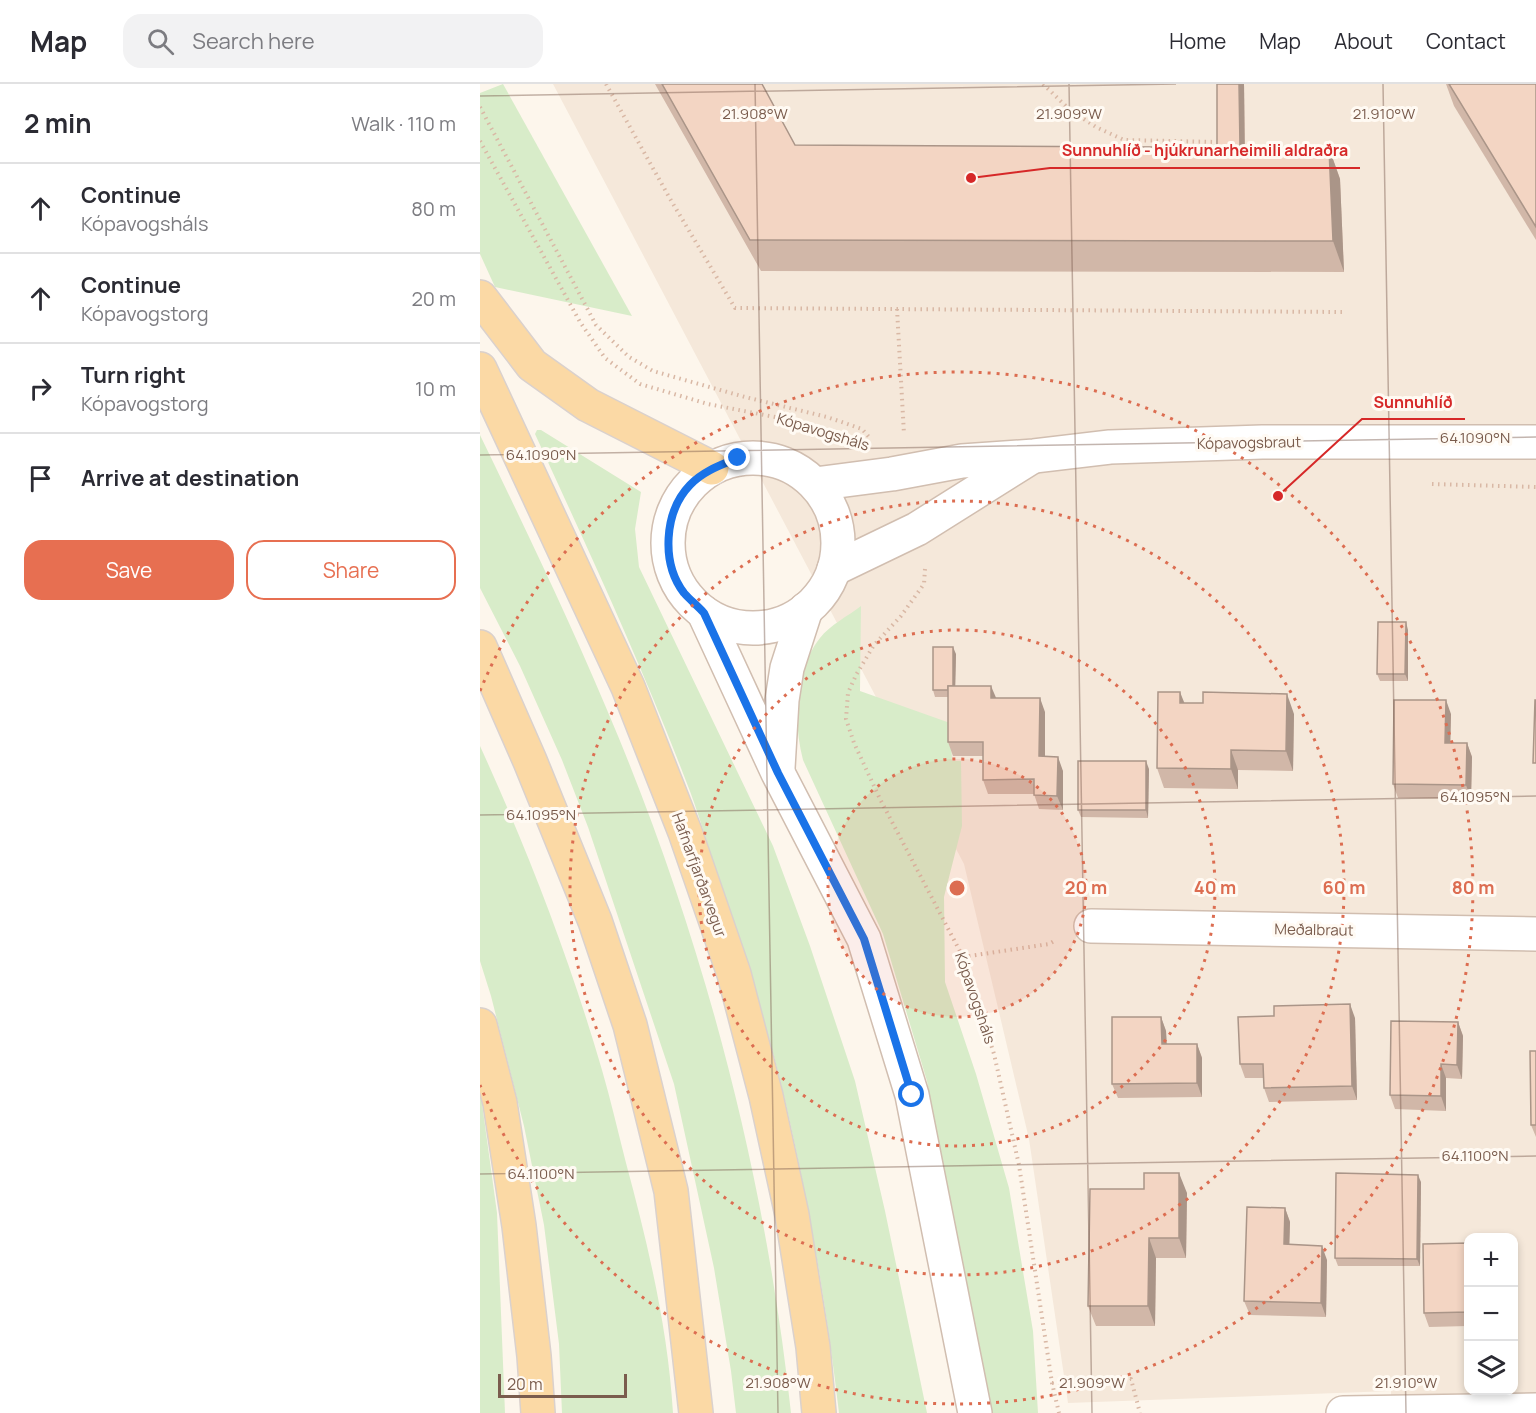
<!DOCTYPE html>
<meta charset="utf-8">
<style>
:root{--surface:#fff;--page:#f2f2f3;--text:#2b2b33;--muted:#7c7c81;--line:#e1e1e2;--accent:#e76f51}
body{margin:0;font-family:Manrope,sans-serif;background:var(--page);color:var(--text)}
.controls{position:absolute;right:18px;bottom:18px;display:grid;overflow:hidden;border-radius:12px;box-shadow:0 3px 9px #0003}
.controls button{width:54px;height:54px;display:grid;place-items:center;padding:0;border:0;border-bottom:2px solid var(--line);background:var(--surface);color:var(--text);font:30px sans-serif}
.scale{position:absolute;left:18px;bottom:15px;width:129px;box-sizing:border-box;padding-left:6px;border:3px solid #7a5c4d;border-top:0;font-size:16px;line-height:21px;white-space:nowrap;color:#7a5c4d;-webkit-text-stroke:4px #fffaf3;paint-order:stroke}
.stop{position:absolute;width:18px;height:18px;margin:-14px;border:4px solid #1a73e8;border-radius:50%;background:#fff}
.stop.end{background:#1a73e8;border-color:#fff;box-shadow:0 2px 6px #0008}
.list{margin:0;padding:0;list-style:none}
h2{display:flex;justify-content:space-between;align-items:center;height:78px;margin:0;padding:0 24px;font-size:26px}
h2 small{font-size:20px;font-weight:400;color:var(--muted)}
.list li{display:grid;grid-template-columns:39px 1fr auto;gap:18px;align-items:center;box-sizing:border-box;height:90px;padding:0 24px;border-top:2px solid var(--line)}
.list b{display:block;font-size:22px;white-space:nowrap}
.list p{margin:0;font-size:20px;white-space:nowrap;color:var(--muted)}
.list em{font-size:20px;font-style:normal;color:var(--muted)}
.actions{display:flex;gap:12px;padding:18px 24px}
.actions a{flex:1;padding:14px 0;border:2px solid var(--accent);border-radius:18px;text-align:center;font-size:21px;color:var(--accent)}
.actions .main{background:var(--accent);color:#fff}
.icon{flex:none;width:33px;height:33px;fill:none;stroke:currentColor;stroke-width:2;stroke-linecap:round;stroke-linejoin:round}
.map{position:relative;flex:none;width:1056px;height:1329px;overflow:hidden}
header{display:flex;align-items:center;gap:36px;box-sizing:border-box;height:84px;padding:0 30px;background:var(--surface);border-bottom:2px solid var(--line)}
header strong{font-size:28px}
nav{display:flex;gap:33px;margin-inline-start:auto;font-size:21px}
.search{width:420px;height:54px;background:var(--page);display:flex;align-items:center;gap:15px;box-sizing:border-box;padding:0 21px;border-radius:18px;color:var(--muted);font-size:22px}
main{display:flex}
aside{flex:1;background:var(--surface)}
.map>svg:first-child{display:block}
</style>
<header>
<strong>Map</strong>
<div class="search"><svg class="icon" aria-label="search" viewBox="0 0 24 24"><circle cx="10" cy="10" r="6"/><path d="M15 15l6 6"/></svg>Search here</div>
<nav><a>Home</a><a>Map</a><a>About</a><a>Contact</a></nav>
</header>
<main>
<aside>
<h2>2 min<small>Walk · 110 m</small></h2>
<ul class="list">
<li><svg class="icon" aria-label="ahead" viewBox="0 0 24 24"><path d="M12 20V5M6 11l6-6 6 6"/></svg><div><b>Continue</b><p>Kópavogsháls</p></div><em>80 m</em></li>
<li><svg class="icon" aria-label="ahead" viewBox="0 0 24 24"><path d="M12 20V5M6 11l6-6 6 6"/></svg><div><b>Continue</b><p>Kópavogstorg</p></div><em>20 m</em></li>
<li><svg class="icon" aria-label="right" viewBox="0 0 24 24"><path d="M7 20v-9h11M14 6l5 5-5 5"/></svg><div><b>Turn right</b><p>Kópavogstorg</p></div><em>10 m</em></li>
<li><svg class="icon" aria-label="arrive" viewBox="0 0 24 24"><path d="M6 21V4h12l-3 4 3 4H6"/></svg><div><b>Arrive at destination</b></div></li>
</ul>
<div class="actions"><a class="main">Save</a><a>Share</a></div>
</aside>
<div class="map">
<svg width="1056" height="1329" viewBox="0 0 1056 1329">
<rect width="100%" height="100%" fill="#fdf6ec"/>
<path fill="#f5e8da" fill-rule="evenodd" d="M73 0H1056V1329H911V1307L588 1319 549 1055 484 780ZM988 1154H1034V1306H988Z"/>
<g fill="#d8ecc9">
<path d="M23 0 152 232 15 203 0 170V9Z"/>
<path d="M57 346H61L161 408 155 445 159 483 293 762 330 862 375 997 405 1127 447 1329H359C348 1233 332 1138 311 1043 293 958 265 873 237 790 227 759 218 727 206 697 161 579 108 465 55 350Z"/>
<path d="M0 351C48 450 96 550 138 652 227 868 286 1097 311 1329H256L251 1287 234 1184 194 1000 108 743 82 676 40 582 0 504Z"/>
<path d="M381 522 380 607 470 639 472 677H481L482 742 464 813 465 898 496 990 529 1104 553 1247 558 1329H509L447 997 403 850 323 676C313 637 314 587 340 554 350 541 368 532 381 522Z"/>
<path d="M0 662C48 767 90 876 122 986 131 1017 138 1048 146 1079 168 1161 188 1244 193 1329H82L79 1260 64 1141 44 1042 11 912 0 877Z"/>
<path d="M0 1005 17 1129 25 1329H0Z"/>
</g>
<g fill="none" stroke-linecap="round" stroke-linejoin="round">
<g stroke="#d1beb0" stroke-width="36">
<g id="minor">
<circle cx="273" cy="459" r="85"/>
<path d="M335 400 412 390 482 377 554 372 630 363 782 358H1056"/>
<path d="M354 485 437 445 550 374"/>
<path d="M224 529 298 689 384 855 432 1011 495 1329"/>
<path d="M298 684 302 616 307 584 326 525"/>
<path d="M611 842 1056 850"/>
<path d="M863 1329 1056 1326"/>
</g>
</g>
<g stroke="#dad1cd" stroke-width="36">
<g id="major">
<path d="M0 213 52 281 108 321 232 384"/>
<path d="M0 285 148 603 205 748 254 890 286 1012 312 1131 333 1263 339 1329"/>
<path d="M0 563 50 677 115 837 150 941 191 1107 216 1329"/>
<path d="M0 941 20 1019 39 1142 54 1272 58 1329"/>
</g>
</g>
<g stroke="#d9b8a5" stroke-width="4" stroke-dasharray="1.5 4.5" stroke-linecap="butt">
<path d="M126 0 189 113 255 224 862 228"/>
<path d="M563 0 590 26 616 43 644 56 737 58"/>
<path d="M0 23 116 241 149 273 173 287 265 313 347 333 382 345 389 353"/>
<path d="M0 57 100 238 125 274 160 300 228 320 305 335 366 355"/>
<path d="M417 225 424 350"/>
<path d="M952 400 1056 403"/>
<path d="M445 485 444 500 421 532 394 561 376 591 368 609 366 635 374 659 400 715 483 873 514 970 539 1081 572 1299 579 1329"/>
<path d="M483 873 569 860 576 856"/>
<path d="M572 1299 651 1295 660 1329"/>
</g>
<use href="#minor" stroke="#fff" stroke-width="33"/>
<use href="#major" stroke="#fbd9a5" stroke-width="33"/>
</g>
<g fill="#d1b7a8">
<path d="M175 0H282L315 61 737 63 764 0 765 63 849 64 860 95 864 188 281 187Z"/>
<path d="M966 0H1056V156L974 22Z"/>
<path d="M928 546V597H900L897 590Z"/>
<path d="M476 570 475 602 565 628V672L583 687V726L559 725 554 710H508L503 696V672H473L468 658V613H455L453 606Z"/>
<path d="M705 619 814 630 813 687 758 686V705L684 704 677 684Z"/>
<path d="M971 630 970 659H987L992 673 991 715 918 714 913 700Z"/>
<path d="M669 685 668 734 601 733 598 726Z"/>
<path d="M681 933 686 947 687 960H717L722 974V1013L638 1014 632 1000Z"/>
<path d="M875 934 877 1016 789 1018 784 1004V994H765L760 980Z"/>
<path d="M978 938 983 952 982 995 966 994V1027L915 1025 910 1011Z"/>
<path d="M1056 967V1053L1051 1041Z"/>
<path d="M941 1098 940 1182H858L855 1174Z"/>
<path d="M707 1109 706 1174H676L675 1242H616L608 1222Z"/>
<path d="M805 1124 810 1138 809 1161 847 1176 846 1233 770 1231 764 1217Z"/>
<path d="M988 1159V1242L949 1243 944 1229Z"/>
</g>
<g fill="#aa9588">
<path d="M759 0H764L765 94 760 80Z"/>
<path d="M849 64 860 95 864 188 853 157Z"/>
<path d="M926 538 928 546V597L925 590Z"/>
<path d="M473 563 476 570 475 613 473 606Z"/>
<path d="M511 602 517 616 511 614Z"/>
<path d="M700 608 708 628 700 619Z"/>
<path d="M807 610 814 630 813 687 806 667Z"/>
<path d="M560 614 565 628V686L559 672Z"/>
<path d="M966 616 971 630 970 673 965 659Z"/>
<path d="M987 659 992 673 991 715 986 701Z"/>
<path d="M751 666 758 686V705L751 685Z"/>
<path d="M578 673 583 687V726L577 712Z"/>
<path d="M666 677 669 685 668 734 666 726Z"/>
<path d="M870 920 875 934 877 1016 872 1002Z"/>
<path d="M681 933 686 947 687 974 682 960Z"/>
<path d="M978 938 983 952 982 995 977 981Z"/>
<path d="M717 960 722 974V1013L717 999Z"/>
<path d="M961 980 966 994V1027L961 1012Z"/>
<path d="M699 1089 707 1109 706 1174 699 1154Z"/>
<path d="M938 1091 941 1098 940 1182 937 1175Z"/>
<path d="M805 1124 810 1138 809 1174 804 1160Z"/>
<path d="M669 1154 676 1174 675 1242 668 1222Z"/>
<path d="M842 1162 847 1176 846 1233 841 1219Z"/>
</g>
<g fill="#f3d5c3" stroke="#aa9588" stroke-width="1.5">
<path d="M182 0H282L315 61 849 64 853 157 270 156Z"/>
<path d="M737 0H759L760 63H737Z"/>
<path d="M969 0H1056V143Z"/>
<path d="M898 538H926L925 590H897Z"/>
<path d="M453 563H473V602H468V606H453Z"/>
<path d="M468 602H511V614H560L559 672 578 673 577 712 554 711V695L503 696V658H468Z"/>
<path d="M678 608H700V619H723V608L807 610 806 667 751 666V685L677 684Z"/>
<path d="M914 616H966L965 659H987L986 701 913 700Z"/>
<path d="M1055 616H1056V679H1053Z"/>
<rect x="598" y="677" width="68" height="49"/>
<path d="M870 920 872 1002 784 1004 783 980H760L758 933 794 932V922Z"/>
<path d="M632 933H681L682 960H717V999L632 1000Z"/>
<path d="M911 937 978 938 977 981 961 980V1012L910 1011Z"/>
<path d="M1050 967H1056V1041H1051Z"/>
<path d="M664 1089H699V1154H669L668 1222H608L610 1105H664Z"/>
<path d="M856 1089 938 1091 937 1175 855 1174Z"/>
<path d="M767 1123 805 1124 804 1160 842 1162 841 1219 764 1217Z"/>
<path d="M988 1159V1228L944 1229 943 1160Z"/>
</g>
<g fill="none" stroke-linecap="round" stroke-linejoin="round">
<path stroke="#1a73e8" stroke-width="8" d="M258 374C241 381 223 387 210 401 184 428 181 479 204 509 210 516 218 522 224 529L298 689 384 855 432 1011"/>
</g>
<path fill="none" stroke="#7a5c4d" stroke-width="1.5" stroke-opacity="0.45" d="M275 0 298 1329M589 0 612 1329M903 0 926 1329M0 12 696 0M0 371 1056 353M0 731 1056 712M0 1090 1056 1072"/>
<circle cx="477" cy="804" r="129" fill="#dc6d51" fill-opacity=".12"/>
<g fill="none" stroke="#dc6d51" stroke-width="3" stroke-dasharray="3 6">
<circle cx="477" cy="804" r="129"/>
<circle cx="477" cy="804" r="258"/>
<circle cx="477" cy="804" r="387"/>
<path d="M0 607A516 516 0 1 1 0 1001"/>
</g>
<g text-anchor="middle" stroke-width="6" stroke-linejoin="round" paint-order="stroke">
<g font-size="15" fill="#7a5c4d" stroke="#fffaf3">
<text transform="translate(343 348) rotate(17)" y="5">Kópavogsháls</text>
<text transform="translate(769 359) rotate(-1)" y="5">Kópavogsbraut</text>
<text transform="translate(219 791) rotate(70)" y="5">Hafnarfjarðarvegur</text>
<text transform="translate(834 846) rotate(1)" y="5">Meðalbraut</text>
<text transform="translate(495 914) rotate(71)" y="5">Kópavogsháls</text>
</g>
</g>
<g font-size="15" text-anchor="middle" fill="#7a5c4d" stroke="#fffaf3" stroke-width="6" stroke-linejoin="round" paint-order="stroke">
<text x="275" y="35">21.908°W</text>
<text x="589" y="35">21.909°W</text>
<text x="904" y="35">21.910°W</text>
<text x="995" y="359">64.1090°N</text>
<text x="61" y="376">64.1090°N</text>
<text x="995" y="718">64.1095°N</text>
<text x="61" y="736">64.1095°N</text>
<text x="995" y="1077">64.1100°N</text>
<text x="61" y="1095">64.1100°N</text>
<text x="298" y="1304">21.908°W</text>
<text x="612" y="1304">21.909°W</text>
<text x="926" y="1304">21.910°W</text>
</g>
<circle cx="477" cy="804" r="9" fill="#dc6d51" stroke="#fffaf3" stroke-width="3"/>
<g font-size="18" text-anchor="middle" font-weight="bold" fill="#dc6d51" stroke="#fffaf3" stroke-width="6" stroke-linejoin="round" paint-order="stroke">
<text x="606" y="810">20 m</text>
<text x="735" y="810">40 m</text>
<text x="864" y="810">60 m</text>
<text x="993" y="810">80 m</text>
</g>
<path fill="none" stroke="#d62828" stroke-width="2" d="M491 94L570 84H880M798 412L882 335H985"/>
<g fill="#d62828" stroke="#fffaf3" stroke-width="2">
<circle cx="491" cy="94" r="6"/>
<circle cx="798" cy="412" r="6"/>
</g>
<g font-size="16" text-anchor="middle" font-weight="bold" fill="#d62828" stroke="#fffaf3" stroke-width="6" stroke-linejoin="round" paint-order="stroke">
<text x="725" y="72">Sunnuhlíð - hjúkrunarheimili aldraðra</text>
<text x="933" y="324">Sunnuhlíð</text>
</g>
</svg>
<div class="controls">
<button>+</button>
<button>−</button>
<button><svg class="icon" aria-label="layers" viewBox="0 0 24 24"><path d="M12 4l9 5-9 5-9-5zM3 14l9 5 9-5"/></svg></button>
</div>
<div class="scale">20 m</div>
<div class="stop" style="left:432px;top:1011px"></div>
<div class="stop end" style="left:258px;top:374px"></div>
</div>
</main>
